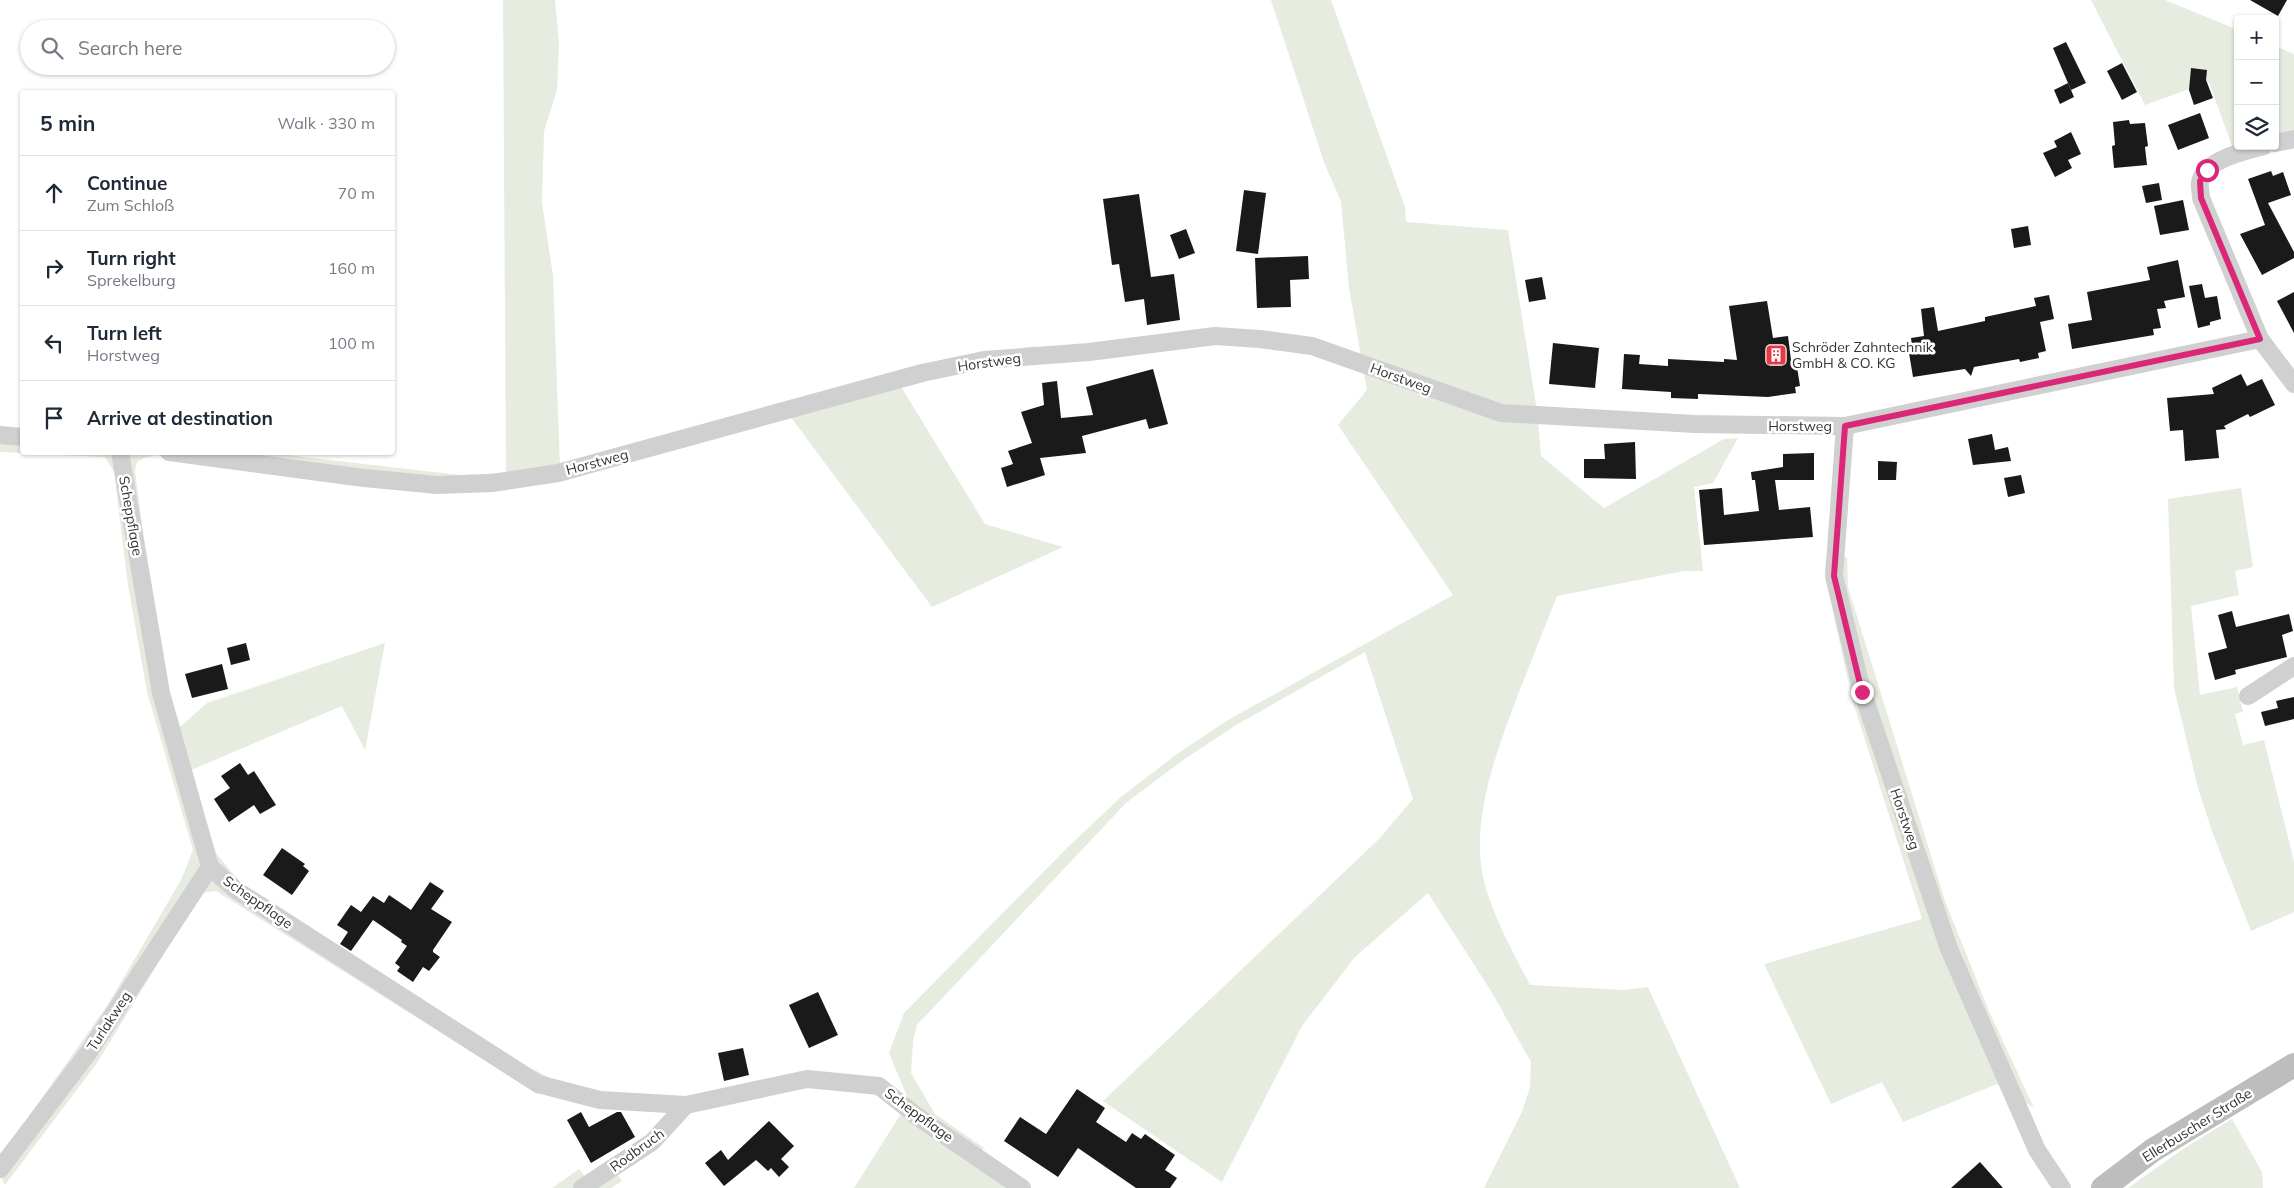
<!DOCTYPE html>
<meta charset="utf-8">
<style>
:root{--surface:#fff;--page:#f6f6f7;--text:#1f2937;--muted:#747a83;--line:#e0e1e3}
body{margin:0;font-family:Mulish,sans-serif;background:var(--page);color:var(--text)}
.controls{position:absolute;right:15px;top:15px;display:grid;overflow:hidden;border-radius:5px;box-shadow:0 1px 4px #0004}
.controls button{width:45px;height:45px;display:grid;place-items:center;padding:0;border:0;border-bottom:1px solid var(--line);background:var(--surface);color:var(--text);font:25px sans-serif}
.stop{position:absolute;width:15px;height:15px;margin:-11px;border:4px solid #db2777;border-radius:50%;background:#fff}
.stop.end{background:#db2777;border-color:#fff;box-shadow:0 1px 5px #0008}
.list{margin:0;padding:0;list-style:none}
h2{display:flex;justify-content:space-between;align-items:center;height:65px;margin:0;padding:0 20px;font-size:21px}
h2 small{font-size:16px;font-weight:400;color:var(--muted)}
.list li{display:grid;grid-template-columns:32px 1fr auto;gap:15px;align-items:center;box-sizing:border-box;height:75px;padding:0 20px;border-top:1px solid var(--line)}
.list b{display:block;font-size:19px;white-space:nowrap}
.list p{margin:0;font-size:16px;white-space:nowrap;color:var(--muted)}
.list em{font-size:16px;font-style:normal;color:var(--muted)}
.icon{flex:none;width:28px;height:28px;fill:none;stroke:currentColor;stroke-width:2;stroke-linecap:round;stroke-linejoin:round}
.map{position:relative;flex:none;width:2294px;height:1188px;overflow:hidden}
.search{position:absolute;background:var(--surface);box-shadow:0 1px 4px #0004;left:20px;top:20px;width:375px;height:55px;display:flex;align-items:center;gap:12px;box-sizing:border-box;padding:0 18px;border-radius:28px;color:var(--muted);font-size:19px}
.panel{position:absolute;background:var(--surface);box-shadow:0 1px 4px #0004;left:20px;top:90px;width:375px;height:365px;border-radius:5px}
.map>svg:first-child{display:block}
</style>
<div class="map">
<svg width="2294" height="1188" viewBox="0 0 2294 1188">
<rect width="100%" height="100%" fill="#fff"/>
<g fill="#e6ecdf">
<path d="M503 0H555L559 43 557 90 544 131 542 202 553 276 560 466 932 363 1036 346 1030 361 985 366 900 385 985 524 1063 547 932 607 790 416 558 481 352 484 156 455 144 458 137 462 135 471 161 666 180 727 207 703 385 643 365 750 342 706 191 770 216 853 242 885 527 1066 550 1078 538 1094 216 891 201 893 97 1063 5 1185 0 1175V1157L107 1006 181 880 193 850 147 692 128 585 114 472 105 457 0 452V429L22 430V452H261L459 475 506 473Z"/>
<path d="M1271 0H1331L1405 207 1406 222 1508 230 1537 411 1541 456 1604 508 1724 439 1738 438 1713 483 1694 487 1703 571H1684L1557 596C1544 628 1532 660 1519 692 1498 748 1469 820 1484 881 1493 917 1513 952 1530 985L1624 990 1648 987 1740 1188H1484L1522 1112 1530 1087 1531 1062 1491 991 1428 893 1355 957 1302 1026 1222 1182 1103 1101 1379 839 1413 799 1365 652 1236 725 1183 760 1126 803 917 1025 913 1041 911 1073 935 1114 984 1148 978 1156 1031 1188H854L909 1101 889 1053 904 1013 1068 847 1121 797 1177 754 1228 720 1453 595 1338 425 1367 390 1349 288 1341 201 1325 165Z"/>
<path d="M2091 0H2165L2238 30V146L2233 149 2209 82 2145 105Z"/>
<path d="M2275 46 2294 54V134L2275 138Z"/>
<path d="M2241 488 2253 567 2235 571 2239 595 2191 606 2200 695 2237 687 2243 712 2235 714 2243 745 2264 740 2294 862V912L2251 931 2213 834 2198 788 2174 688 2168 499Z"/>
<path d="M1847 557 1848 587 1945 901 1989 1011 2034 1108 1997 1084 1903 1122 1882 1082 1831 1104 1764 964 1922 919 1852 699 1825 575 1826 558Z"/>
<path d="M2232 1119 2262 1172 2263 1188H2128L2186 1147Z"/>
<path d="M579 1169 592 1186 615 1171 622 1181 611 1188H552Z"/>
</g>
<g fill="#1a1a1a">
<path d="M2250 0H2287L2278 16Z"/>
<path d="M2066 42 2086 83 2071 90 2053 48Z"/>
<path d="M2122 63 2137 92 2122 100 2107 71Z"/>
<path d="M2191 68 2207 70 2206 80 2213 98 2194 105 2189 90Z"/>
<path d="M2068 83 2074 97 2060 104 2054 90Z"/>
<path d="M2200 113 2209 138 2178 150 2168 125Z"/>
<path d="M2129 120 2130 124 2145 123 2148 146 2145 147 2147 165 2114 168 2112 146 2115 145 2113 122Z"/>
<path d="M2071 132 2081 154 2068 160 2072 168 2055 177 2043 153 2057 147 2054 141Z"/>
<path d="M2271 171 2273 176 2283 172 2291 195 2268 203 2294 252V258L2262 275 2240 234 2265 225 2248 179Z"/>
<path d="M2159 183 2162 200 2146 203 2142 186Z"/>
<path d="M1244 190 1266 193 1258 254 1236 251Z"/>
<path d="M1139 194 1151 277 1174 274 1180 320 1147 325 1144 299 1125 302 1119 264 1112 265 1103 199Z"/>
<path d="M2183 200 2189 230 2160 235 2154 206Z"/>
<path d="M2028 226 2031 245 2014 248 2011 229Z"/>
<path d="M1186 229 1195 253 1179 259 1170 235Z"/>
<path d="M1308 256 1309 279 1290 280 1291 307 1257 308 1255 258Z"/>
<path d="M2178 260 2185 297 2164 301 2166 308 2157 309 2161 328 2153 329 2154 335 2072 349 2068 324 2092 320 2087 292 2150 280 2147 267Z"/>
<path d="M1542 277 1546 299 1529 302 1525 280Z"/>
<path d="M2202 284 2205 298 2217 296 2221 319 2210 322V325L2198 328 2189 286Z"/>
<path d="M2294 292V333L2277 301Z"/>
<path d="M2049 295 2054 319 2040 322 2046 351 2038 353 2039 358 2020 362 2019 359 1974 367 1971 376 1965 369 1913 377 1909 353 1913 352 1911 338 1924 336 1921 309 1934 307 1938 331 1985 321V317L2036 306 2034 298Z"/>
<path d="M1767 301 1773 338 1788 336 1792 368 1797 367 1800 386 1795 387 1796 393 1768 397 1698 394V399L1671 398V392L1622 389 1624 354 1640 355 1639 364 1668 366V359L1724 362V359L1737 360 1729 306Z"/>
<path d="M1553 343 1599 348 1595 388 1549 384Z"/>
<path d="M1153 369 1168 424 1149 429 1146 419 1082 436 1086 453 1040 458 1045 475 1007 487 1001 468 1013 464 1008 451 1032 443 1021 412 1044 405 1042 383 1057 381 1061 418 1093 415 1086 387Z"/>
<path d="M2241 374 2247 386 2262 379 2275 405 2250 417 2248 414 2224 426 2226 429 2216 430 2219 458 2185 461 2183 430 2170 431 2167 398 2214 394 2212 388Z"/>
<path d="M1992 434 1995 450 2008 447 2011 461 1973 465 1968 439Z"/>
<path d="M1635 442 1636 479 1584 478V459H1605L1604 444Z"/>
<path d="M1814 453V480H1775L1779 510 1810 507 1813 537 1704 545 1699 490 1722 488 1724 515 1759 511 1755 480H1752L1751 472 1783 467V454Z"/>
<path d="M1878 461 1897 462 1896 480H1878Z"/>
<path d="M2021 475 2025 493 2008 497 2004 478Z"/>
<path d="M2232 611 2236 627 2289 614 2293 631 2282 635 2287 657 2235 670 2236 674 2215 680 2208 653 2227 648 2218 615Z"/>
<path d="M246 643 250 660 231 665 227 648Z"/>
<path d="M222 664 228 689 192 698 185 674Z"/>
<path d="M2294 697V719L2265 726 2261 712 2278 708 2276 701Z"/>
<path d="M240 763 248 775 254 771 276 805 260 814 254 805 229 822 214 799 230 788 221 776Z"/>
<path d="M282 848 305 864 303 866 309 871 292 895 263 875Z"/>
<path d="M430 882 444 891 431 909 452 922 433 950V952L440 957 429 971 423 967 413 982 397 971 400 967 395 963 407 946 401 942 402 940 373 920 351 951 340 944 348 932 337 925 351 905 361 912 373 896 384 903 389 895 411 910Z"/>
<path d="M818 992 838 1035 809 1048 789 1005Z"/>
<path d="M743 1048 749 1075 724 1081 718 1053Z"/>
<path d="M1077 1089 1105 1108 1096 1122 1126 1142 1132 1133 1141 1139 1145 1134 1175 1155 1165 1170 1177 1178 1170 1188H1136L1078 1148 1058 1177 1004 1141 1020 1117 1046 1134Z"/>
<path d="M581 1112 589 1127 617 1112H621L635 1137 591 1163 567 1120Z"/>
<path d="M769 1121 794 1146 781 1159 789 1167 779 1177 771 1168 768 1171 756 1160 724 1186 705 1163 721 1150 728 1160Z"/>
<path d="M1980 1162 2003 1188H1951Z"/>
</g>
<g fill="none" stroke-linecap="round" stroke-linejoin="round">
<g stroke="#d0d0d0" stroke-width="18">
<path d="M2275 143 2294 139"/>
<path d="M2264 146C2246 151 2205 159 2200 182 2199 186 2201 193 2201 198L2260 339 2294 384"/>
<path d="M1845 426 1834 576 1862 691 1949 949 2037 1150 2062 1188"/>
<path d="M0 435 22 437"/>
<path d="M120 452 161 693 210 867 236 890 538 1084 600 1100 686 1105 807 1079 879 1086 918 1117 1022 1188"/>
<path d="M169 452 364 478 437 485 492 483 558 473 922 373 984 360 1089 352 1215 336 1260 339 1312 346 1501 413 1695 424 1845 426 2260 339"/>
<path d="M2248 696 2294 666"/>
<path d="M0 1169 88 1053 210 867"/>
<path d="M582 1188 652 1142 686 1105"/>
</g>
<path stroke="#bdbdbd" stroke-width="24" d="M2103 1188 2153 1150 2294 1065"/>
</g>
<g fill="none" stroke-linecap="round" stroke-linejoin="round">
<path stroke="#db2777" stroke-width="6" d="M1862 692 1834 576 1845 426 2260 339 2201 198 2200 181 2207 170"/>
</g>
<defs>
<g id="building-square" transform="scale(1.125)"><rect x="-9" y="-9" width="18" height="18" rx="4" fill="#e63946" stroke="#fff"/><path d="M-4-6H4V6H1V3H-1V6H-4ZM-2.5-4.3h1.7v1.8h-1.7ZM.8-4.3h1.7v1.8H.8ZM-2.5-1h1.7V.8h-1.7ZM.8-1h1.7V.8H.8Z" fill="#fff"/></g>
</defs>
<g fill-rule="evenodd">
<use href="#building-square" x="1776" y="355"/>
</g>
<g text-anchor="middle" stroke-width="5" stroke-linejoin="round" paint-order="stroke">
<g font-size="14" fill="#333" stroke="#fff" text-anchor="start">
<text x="1792" y="352">Schröder Zahntechnik<tspan x="1792" dy="16">GmbH &amp; CO. KG</tspan></text>
</g>
<g font-size="14" fill="#333" stroke="#fff">
<text transform="translate(989 362) rotate(-8)" y="5">Horstweg</text>
<text transform="translate(1401 378) rotate(20)" y="5">Horstweg</text>
<text x="1800" y="431">Horstweg</text>
<text transform="translate(597 462) rotate(-15)" y="5">Horstweg</text>
<text transform="translate(131 516) rotate(80)" y="5">Scheppflage</text>
<text transform="translate(1905 819) rotate(71)" y="5">Horstweg</text>
<text transform="translate(258 902) rotate(35)" y="5">Scheppflage</text>
<text transform="translate(109 1021) rotate(-57)" y="5">Turlakweg</text>
<text transform="translate(919 1115) rotate(36)" y="5">Scheppflage</text>
<text transform="translate(2197 1125) rotate(-32)" y="5">Ellerbuscher Straße</text>
<text transform="translate(637 1150) rotate(-36)" y="5">Rodbruch</text>
</g>
</g>
</svg>
<div class="controls">
<button>+</button>
<button>−</button>
<button><svg class="icon" aria-label="layers" viewBox="0 0 24 24"><path d="M12 4l9 5-9 5-9-5zM3 14l9 5 9-5"/></svg></button>
</div>
<div class="stop" style="left:2207px;top:170px"></div>
<div class="stop end" style="left:1862px;top:692px"></div>
<div class="search"><svg class="icon" aria-label="search" viewBox="0 0 24 24"><circle cx="10" cy="10" r="6"/><path d="M15 15l6 6"/></svg>Search here</div>
<section class="panel">
<h2>5 min<small>Walk · 330 m</small></h2>
<ul class="list">
<li><svg class="icon" aria-label="ahead" viewBox="0 0 24 24"><path d="M12 20V5M6 11l6-6 6 6"/></svg><div><b>Continue</b><p>Zum Schloß</p></div><em>70 m</em></li>
<li><svg class="icon" aria-label="right" viewBox="0 0 24 24"><path d="M7 20v-9h11M14 6l5 5-5 5"/></svg><div><b>Turn right</b><p>Sprekelburg</p></div><em>160 m</em></li>
<li><svg class="icon" aria-label="left" viewBox="0 0 24 24"><path d="M17 20v-9H6M10 6l-5 5 5 5"/></svg><div><b>Turn left</b><p>Horstweg</p></div><em>100 m</em></li>
<li><svg class="icon" aria-label="arrive" viewBox="0 0 24 24"><path d="M6 21V4h12l-3 4 3 4H6"/></svg><div><b>Arrive at destination</b></div></li>
</ul>
</section>
</div>
